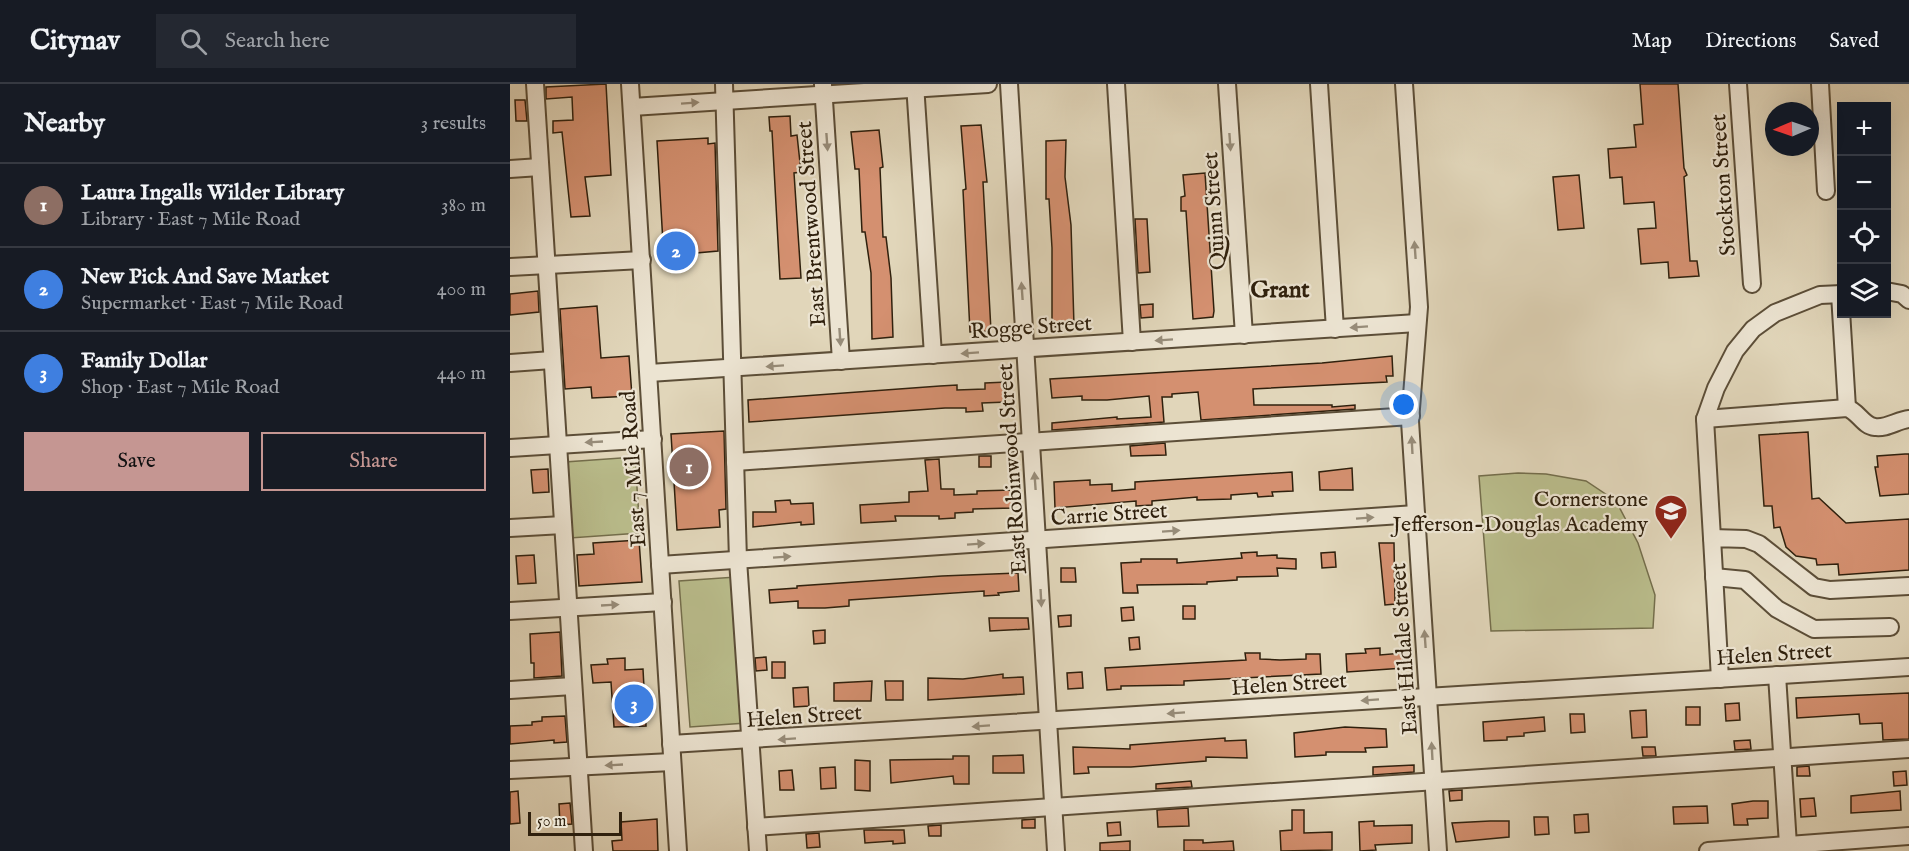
<!DOCTYPE html>
<meta charset="utf-8">
<style>
:root{--surface:#171b24;--page:#242831;--text:#f1f3f6;--muted:#9ea1a6;--line:#363941;--accent:#c59692}
body{margin:0;font-family:"IM FELL English",serif;background:var(--page);color:var(--text)}
.controls{position:absolute;right:18px;top:18px;display:grid;overflow:hidden;border-radius:0px;box-shadow:0 6px 24px #0002}
.controls button{width:54px;height:54px;display:grid;place-items:center;padding:0;border:0;border-bottom:2px solid var(--line);background:var(--surface);color:var(--text);font:30px sans-serif}
.compass{position:absolute;left:1255px;top:18px;width:54px;height:54px;border-radius:50%;background:var(--surface);box-shadow:0 6px 24px #0002;rotate:268deg}
.scale{position:absolute;left:18px;bottom:15px;width:94px;box-sizing:border-box;padding-left:6px;border:3px solid #2f200d;border-top:0;font-size:16px;line-height:21px;white-space:nowrap;color:#2f200d;-webkit-text-stroke:4px #ece4d2;paint-order:stroke}
.you{position:absolute;left:894px;top:321px;width:21px;height:21px;margin:-15px;border:4px solid #fff;border-radius:50%;background:#1a73e8;box-shadow:0 0 0 9px #1a73e833}
.badge{display:grid;place-items:center;width:39px;height:39px;border-radius:50%;background:var(--accent);color:#fff;font-size:20px;font-weight:700}
.pin{position:absolute;translate:-50% -50%;border:3px solid #fff;box-shadow:0 2px 6px #0006}
.list{margin:0;padding:0;list-style:none}
h2{display:flex;justify-content:space-between;align-items:center;height:78px;margin:0;padding:0 24px;font-size:26px}
h2 small{font-size:20px;font-weight:400;color:var(--muted)}
.list li{display:grid;grid-template-columns:39px 1fr auto;gap:18px;align-items:center;box-sizing:border-box;height:84px;padding:0 24px;border-top:2px solid var(--line)}
.list b{display:block;font-size:22px;white-space:nowrap}
.list p{margin:0;font-size:20px;white-space:nowrap;color:var(--muted)}
.list em{font-size:20px;font-style:normal;color:var(--muted)}
.actions{display:flex;gap:12px;padding:18px 24px}
.actions a{flex:1;padding:14px 0;border:2px solid var(--accent);border-radius:0px;text-align:center;font-size:21px;color:var(--accent)}
.actions .main{background:var(--accent);color:#111}
.icon{flex:none;width:33px;height:33px;fill:none;stroke:currentColor;stroke-width:2;stroke-linecap:round;stroke-linejoin:round}
.map{position:relative;flex:none;width:1399px;height:767px;overflow:hidden}
header{display:flex;align-items:center;gap:36px;box-sizing:border-box;height:84px;padding:0 30px;background:var(--surface);border-bottom:2px solid var(--line)}
header strong{font-size:28px}
nav{display:flex;gap:33px;margin-inline-start:auto;font-size:21px}
.search{width:420px;height:54px;background:var(--page);display:flex;align-items:center;gap:15px;box-sizing:border-box;padding:0 21px;border-radius:0px;color:var(--muted);font-size:22px}
main{display:flex}
aside{flex:1;background:var(--surface)}
.map>svg:first-child{display:block}
</style>
<header>
<strong>Citynav</strong>
<div class="search"><svg class="icon" aria-label="search" viewBox="0 0 24 24"><circle cx="10" cy="10" r="6"/><path d="M15 15l6 6"/></svg>Search here</div>
<nav><a>Map</a><a>Directions</a><a>Saved</a></nav>
</header>
<main>
<aside>
<h2>Nearby<small>3 results</small></h2>
<ul class="list">
<li><span class="badge" style="background:#8d6e63">1</span><div><b>Laura Ingalls Wilder Library</b><p>Library · East 7 Mile Road</p></div><em>380 m</em></li>
<li><span class="badge" style="background:#3f7fe0">2</span><div><b>New Pick And Save Market</b><p>Supermarket · East 7 Mile Road</p></div><em>400 m</em></li>
<li><span class="badge" style="background:#3f7fe0">3</span><div><b>Family Dollar</b><p>Shop · East 7 Mile Road</p></div><em>440 m</em></li>
</ul>
<div class="actions"><a class="main">Save</a><a>Share</a></div>
</aside>
<div class="map">
<svg width="1399" height="767" viewBox="0 0 1399 767">
<rect width="100%" height="100%" fill="#e1d6ba"/>
<filter id="stains"><feTurbulence type="fractalNoise" baseFrequency=".00333" numOctaves="4"/><feColorMatrix values="0 0 0 0 .2 0 0 0 0 .09 0 0 0 0 .02 0 0 0 .5 -.17"/></filter>
<radialGradient id="worn" r=".72"><stop offset=".6" stop-color="#630" stop-opacity="0"/><stop offset="1" stop-color="#630" stop-opacity=".3"/></radialGradient>
<g fill="#b9bc8b" stroke="#746e4c" stroke-width="1.5">
<path d="M125 373 130 449 60 454 55 378Z"/>
<path d="M1008 389 1036 390 1076 397 1106 417 1128 459 1145 511 1143 544 981 547 969 392Z"/>
<path d="M226 493 236 639 180 643 169 497Z"/>
</g>
<g fill="#d49070" stroke="#2f200d" stroke-width="1.5">
<path d="M96 0 101 91 75 93 80 132 61 133 52 48 43 49V37L63 36 62 13 36 15V3Z"/>
<path d="M1130 0H1168L1174 84 1177 91 1174 93 1180 177H1187L1189 192 1159 194 1158 178 1131 180 1128 145 1146 144 1144 118 1114 120 1112 93 1100 94 1098 65 1126 63 1124 41 1133 40Z"/>
<path d="M5 16H15L17 37H6Z"/>
<path d="M280 32 281 52 287 51 291 88 284 89 291 194 270 195 262 47H260L259 33Z"/>
<path d="M471 41 477 98H473L481 247 460 248 453 106 456 105 451 42Z"/>
<path d="M369 46 373 83 370 84 373 153H376L381 194 383 253 362 255 361 189 355 148H352L349 85H345L341 48Z"/>
<path d="M198 54V60L205 59 208 167 175 170 169 179 159 180 154 176 147 57Z"/>
<path d="M556 56 555 93 561 141 564 242 542 243V164L539 115H536V57Z"/>
<path d="M695 89 704 227 703 233 683 235 676 127H671V113L675 112 673 91Z"/>
<path d="M1069 91 1074 144 1048 146 1043 93Z"/>
<path d="M625 135H637L640 188 628 189Z"/>
<path d="M28 207 29 228 0 231V210Z"/>
<path d="M643 220V233L631 234 630 221Z"/>
<path d="M87 222 91 274 119 272 122 312 82 314 81 303 55 305 50 225Z"/>
<path d="M882 272 883 292H876L877 298 743 305 744 321H822V323L845 321V325L691 336 688 308 662 310V313H652L654 338 542 346V339L607 333V335L641 333 639 312 597 316H572V312L542 314 540 295 812 279Z"/>
<path d="M497 298V318L472 319 473 327 456 328V324H435L239 338 238 316 430 302 447 301V306L475 305V299Z"/>
<path d="M214 347 216 425 209 426 210 443 167 446 161 350Z"/>
<path d="M1298 348 1302 415 1309 414 1336 439 1399 435V486L1329 491 1328 480 1307 481 1306 475 1286 472 1276 463 1270 443 1264 444 1262 422H1254L1249 351Z"/>
<path d="M655 359 656 371 621 372 620 362Z"/>
<path d="M1395 370H1399V410L1370 412 1365 383H1368L1367 372Z"/>
<rect x="469" y="372" width="12" height="11"/>
<path d="M429 375 431 405H444V411L467 410V407L502 406 503 424 463 425V428L445 429V434L429 435V432H385L386 437 351 439 350 421 399 418V408L418 407 415 376Z"/>
<path d="M842 384 843 406H810L809 388Z"/>
<path d="M38 385 39 408 23 409 21 386Z"/>
<path d="M782 388 783 407 762 408 763 412 748 413 747 409 721 411V415L687 416V413L642 417V421L626 422V417L545 424 544 398 580 396V401L602 400V407L625 405V398Z"/>
<path d="M280 416 281 420 303 419 304 440 291 441V438L243 443V428H266L265 417Z"/>
<path d="M129 456 132 498 69 502 67 471 84 470 83 459Z"/>
<path d="M869 459H884L885 520 875 521Z"/>
<path d="M747 468V472L767 471V474L786 475V485L767 484 768 492 727 493V496L697 498V500L627 501 628 509H613L611 479 631 478V475H667V479L732 474 731 469Z"/>
<path d="M825 468 826 483 812 484 811 469Z"/>
<path d="M24 471 26 499 8 500 6 472Z"/>
<path d="M551 484H565L566 498H551Z"/>
<path d="M508 489 509 507 488 509 489 511 474 512V507L368 514 339 516V522L315 524H288V517L260 519 259 506 287 504V502L432 492Z"/>
<rect x="673" y="522" width="12" height="13"/>
<path d="M623 523 624 536 612 537 611 524Z"/>
<path d="M561 531V542L549 543 548 532Z"/>
<path d="M479 534H518L519 545 480 547Z"/>
<path d="M315 546V559L304 560 303 547Z"/>
<path d="M50 548 52 592 24 594V579H21L20 550Z"/>
<path d="M629 553 630 565 620 566 619 554Z"/>
<path d="M870 564V571L893 569 894 584 837 588 836 570 856 569 855 565Z"/>
<path d="M735 569H750V575L770 576 796 575V570H810L811 590 674 597V601L611 602V605L597 606 595 584 736 576Z"/>
<path d="M256 573 257 586 246 587 245 574Z"/>
<path d="M115 574V586L133 585 136 642 104 643 101 598 83 599 81 581 98 580 97 575Z"/>
<rect x="262" y="578" width="13" height="16"/>
<path d="M572 588 573 604 558 605 557 589Z"/>
<path d="M493 590V594L513 593 514 610 418 616V594L453 595Z"/>
<path d="M362 597 361 617H324V599Z"/>
<path d="M375 597H393V616H376Z"/>
<path d="M298 603 299 622 284 623 283 604Z"/>
<path d="M1399 609V655L1373 656 1372 639 1350 640 1349 630 1287 634 1286 614Z"/>
<path d="M1229 619 1230 636 1216 637 1215 620Z"/>
<rect x="1176" y="623" width="14" height="18"/>
<path d="M1136 626 1137 653 1122 654 1120 627Z"/>
<path d="M1060 630H1074L1075 648 1061 649Z"/>
<path d="M55 632 57 658 44 659V656L0 660V642L22 641V638L32 637V633Z"/>
<path d="M1034 633 1035 647 1014 649V652L997 653V656L974 657 973 638Z"/>
<path d="M835 643 876 645 877 663 855 664 856 668H816V671L785 673 784 649Z"/>
<path d="M715 654V657L736 656 737 674 696 673V677L621 683H578L579 689 564 690 563 663 620 665V661Z"/>
<path d="M1240 656 1241 665 1225 666 1224 657Z"/>
<path d="M1132 663H1145L1146 672H1133Z"/>
<path d="M513 671 514 689H483V672Z"/>
<path d="M443 672H459V700H444L443 692 381 699 380 676 443 675Z"/>
<path d="M345 676 360 677V707L345 706Z"/>
<path d="M904 681V688L863 691V683Z"/>
<path d="M1299 682 1300 692H1287V683Z"/>
<path d="M325 683 326 704 311 705 310 684Z"/>
<path d="M282 686 284 706H270L269 687Z"/>
<path d="M1396 687 1397 701 1384 702 1383 688Z"/>
<path d="M681 697 682 703 646 705V700Z"/>
<path d="M952 706V716L940 717 939 707Z"/>
<path d="M8 707 10 739 0 740V708Z"/>
<path d="M1390 707 1391 726 1341 729V712Z"/>
<path d="M1304 714 1306 732 1291 733 1290 715Z"/>
<path d="M1243 717H1258V734L1237 735 1238 741H1224L1222 720Z"/>
<path d="M60 719 62 740 50 741 49 720Z"/>
<path d="M1197 722 1198 739 1164 740 1163 723Z"/>
<path d="M678 724 679 742 648 743 647 726Z"/>
<path d="M782 726H794V749L822 748V766L771 767 770 747 782 746Z"/>
<path d="M1078 730 1079 748 1065 749 1064 731Z"/>
<path d="M1024 733H1038L1039 750 1025 751Z"/>
<path d="M147 735 148 767H103L102 757 112 756 111 738Z"/>
<path d="M525 735V744H512V736Z"/>
<path d="M864 737V742L902 741V759L865 761 866 766 850 767 849 738Z"/>
<path d="M980 737H999V753L946 758 942 739Z"/>
<path d="M610 738 611 751 598 752 597 739Z"/>
<path d="M431 741V752H419L418 742Z"/>
<path d="M354 746H394L395 759 383 760V757L355 759Z"/>
<path d="M309 749 310 763 297 764 296 750Z"/>
<path d="M674 756H693V759L723 757 724 767H674Z"/>
<path d="M620 757V767H590V759Z"/>
</g>
<g fill="none" stroke-linecap="round" stroke-linejoin="round">
<g stroke="#5c4e38" stroke-width="20">
<g id="minor">
<path d="M25 0 74 767"/>
<path d="M120 0 168 767"/>
<path d="M214 0 228 476 248 767"/>
<path d="M405 0 423 271"/>
<path d="M499 0 546 767"/>
<path d="M606 0 622 258"/>
<path d="M717 0 734 251"/>
<path d="M809 0 825 245"/>
<path d="M894 0 909 223 900 337 928 767"/>
<path d="M1228 0 1242 200"/>
<path d="M1310 0 1316 107"/>
<path d="M313 1 331 277"/>
<path d="M122 23 478 0"/>
<path d="M0 85 30 83"/>
<path d="M0 183 132 176"/>
<path d="M1376 207 1392 210 1399 216"/>
<path d="M1330 210 1337 324"/>
<path d="M0 279 42 276"/>
<path d="M139 289 907 239"/>
<path d="M1195 335 1337 324C1348 327 1353 342 1365 343 1376 345 1388 336 1399 335"/>
<path d="M0 364 143 355"/>
<path d="M225 378 901 332"/>
<path d="M0 444 53 441"/>
<path d="M1202 454 1195 335 1206 304 1225 267 1243 245 1265 229 1310 211 1332 210"/>
<path d="M150 481 906 430"/>
<path d="M1204 493 1235 496 1267 525 1304 545 1380 543"/>
<path d="M0 527 153 518"/>
<path d="M1267 591 1278 761"/>
<path d="M1210 595 1202 454 1236 455 1249 460 1304 503 1320 506 1399 502"/>
<path d="M0 606 63 602"/>
<path d="M161 660 1399 583"/>
<path d="M0 686 162 678"/>
<path d="M246 743 1399 665"/>
<path d="M1198 767 1399 752"/>
</g>
</g>
<use href="#minor" stroke="#ece4d2" stroke-width="16"/>
</g>
<defs><path id="oneway-solid" d="M-6-.8H1V-3.2L6.5 0L1 3.2V.8H-6Z" transform="scale(1.5)"/></defs>
<g fill="#978c79">
<use href="#oneway-solid" transform="translate(180 19) rotate(-4)"/>
<use href="#oneway-solid" transform="translate(317 58) rotate(86)"/>
<use href="#oneway-solid" transform="translate(720 58) rotate(86)"/>
<use href="#oneway-solid" transform="translate(905 166) rotate(-94)"/>
<use href="#oneway-solid" transform="translate(512 207) rotate(-94)"/>
<use href="#oneway-solid" transform="translate(849 243) rotate(176)"/>
<use href="#oneway-solid" transform="translate(330 253) rotate(86)"/>
<use href="#oneway-solid" transform="translate(654 256) rotate(176)"/>
<use href="#oneway-solid" transform="translate(460 269) rotate(176)"/>
<use href="#oneway-solid" transform="translate(265 282) rotate(176)"/>
<use href="#oneway-solid" transform="translate(84 358) rotate(177)"/>
<use href="#oneway-solid" transform="translate(902 361) rotate(-93)"/>
<use href="#oneway-solid" transform="translate(525 397) rotate(-94)"/>
<use href="#oneway-solid" transform="translate(855 434) rotate(-4)"/>
<use href="#oneway-solid" transform="translate(661 447) rotate(-4)"/>
<use href="#oneway-solid" transform="translate(466 460) rotate(-4)"/>
<use href="#oneway-solid" transform="translate(272 473) rotate(-4)"/>
<use href="#oneway-solid" transform="translate(531 514) rotate(87)"/>
<use href="#oneway-solid" transform="translate(100 521) rotate(-3)"/>
<use href="#oneway-solid" transform="translate(915 555) rotate(-94)"/>
<use href="#oneway-solid" transform="translate(860 616) rotate(176)"/>
<use href="#oneway-solid" transform="translate(666 629) rotate(176)"/>
<use href="#oneway-solid" transform="translate(471 642) rotate(176)"/>
<use href="#oneway-solid" transform="translate(277 655) rotate(176)"/>
<use href="#oneway-solid" transform="translate(922 667) rotate(-93)"/>
<use href="#oneway-solid" transform="translate(104 681) rotate(177)"/>
</g>
<defs>
<g id="school-pin" transform="scale(1.725)"><path d="M0 17L-7.5 6A9.5 9.5 0 1 1 7.5 6Z" fill="#8f2418" stroke="#ece4d2"/><path d="M0-5L7-2L0 1L-7-2ZM-4 1L0 2.5L4 1V4Q0 6-4 4Z" fill="#fff"/></g>
</defs>
<g fill-rule="evenodd">
<use href="#school-pin" x="1161" y="427"/>
</g>
<g text-anchor="middle" stroke-width="4.5" stroke-linejoin="round" paint-order="stroke">
<g font-size="22" fill="#2f200d" stroke="#ece4d2">
<text transform="translate(1212 101) rotate(-94)" y="8">Stockton Street</text>
<text transform="translate(703 127) rotate(-94)" y="8">Quinn Street</text>
<text transform="translate(300 140) rotate(-94)" y="8">East Brentwood Street</text>
<text transform="translate(521 242) rotate(-4)" y="8">Rogge Street</text>
<text transform="translate(122 385) rotate(-94)" y="8">East 7 Mile Road</text>
<text transform="translate(501 385) rotate(-94)" y="8">East Robinwood Street</text>
<text transform="translate(599 429) rotate(-4)" y="8">Carrie Street</text>
<text transform="translate(893 565) rotate(-94)" y="8">East Hildale Street</text>
<text transform="translate(1264 569) rotate(-4)" y="8">Helen Street</text>
<text transform="translate(779 599) rotate(-4)" y="8">Helen Street</text>
<text transform="translate(294 631) rotate(-4)" y="8">Helen Street</text>
</g>
<g font-size="22" fill="#2f200d" stroke="#ece4d2" text-anchor="end">
<text x="1138" y="422">Cornerstone<tspan x="1138" dy="25">Jefferson-Douglas Academy</tspan></text>
</g>
<g font-size="24" font-weight="bold" fill="#2f200d" stroke="#ece4d2">
<text x="770" y="213">Grant</text>
</g>
</g>
<rect width="100%" height="100%" filter="url(#stains)"/>
<rect width="100%" height="100%" fill="url(#worn)"/>
</svg>
<div class="controls">
<button>+</button>
<button>−</button>
<button><svg class="icon" aria-label="locate" viewBox="0 0 24 24"><circle cx="12" cy="12" r="6"/><path d="M12 2v4M12 18v4M2 12h4M18 12h4"/></svg></button>
<button><svg class="icon" aria-label="layers" viewBox="0 0 24 24"><path d="M12 4l9 5-9 5-9-5zM3 14l9 5 9-5"/></svg></button>
</div>
<svg class="compass" viewBox="-18 -18 36 36"><path d="M0-13l5 13h-10z" fill="#e53935"/><path d="M0 13l5-13h-10z" fill="#9ea1a6"/></svg>
<div class="scale">50 m</div>
<div class="you"></div>
<div class="pin badge" style="left:179px;top:383px;background:#8d6e63">1</div>
<div class="pin badge" style="left:166px;top:167px;background:#3f7fe0">2</div>
<div class="pin badge" style="left:124px;top:620px;background:#3f7fe0">3</div>
</div>
</main>
